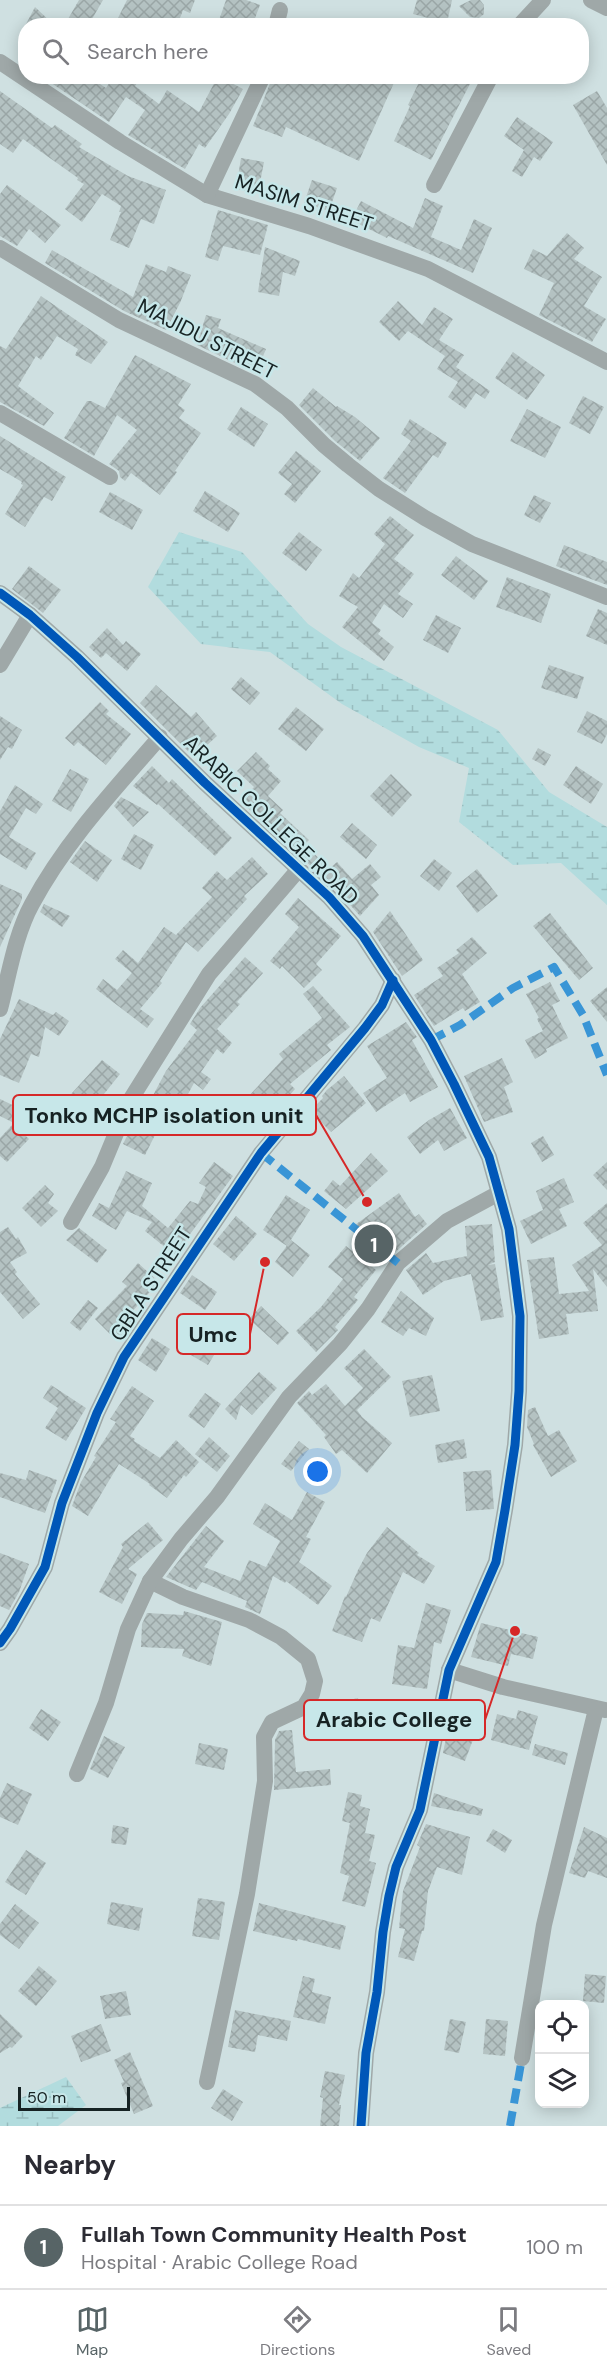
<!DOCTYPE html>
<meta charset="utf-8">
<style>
:root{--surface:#fff;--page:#f2f2f3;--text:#2b2b33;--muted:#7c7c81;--line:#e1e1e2;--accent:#576466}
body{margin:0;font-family:"DM Sans",sans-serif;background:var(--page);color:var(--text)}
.controls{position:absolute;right:18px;bottom:18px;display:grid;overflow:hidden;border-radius:12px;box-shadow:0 3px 15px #0003}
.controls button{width:54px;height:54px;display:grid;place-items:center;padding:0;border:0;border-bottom:2px solid var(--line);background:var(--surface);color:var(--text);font:30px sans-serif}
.scale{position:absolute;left:18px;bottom:15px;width:112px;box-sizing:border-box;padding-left:6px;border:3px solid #162223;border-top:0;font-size:16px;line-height:21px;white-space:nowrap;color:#162223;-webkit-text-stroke:4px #c7e7e9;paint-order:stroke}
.you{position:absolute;left:318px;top:1472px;width:21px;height:21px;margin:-15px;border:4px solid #fff;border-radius:50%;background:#1a73e8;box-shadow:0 0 0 9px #1a73e833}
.badge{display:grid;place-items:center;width:39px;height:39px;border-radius:50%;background:var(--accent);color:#fff;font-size:20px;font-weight:700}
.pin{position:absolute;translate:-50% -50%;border:3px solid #fff;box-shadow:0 2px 6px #0006}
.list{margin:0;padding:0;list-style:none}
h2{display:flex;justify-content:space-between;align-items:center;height:78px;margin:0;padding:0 24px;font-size:26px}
h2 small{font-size:20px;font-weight:400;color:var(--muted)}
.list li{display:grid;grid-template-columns:39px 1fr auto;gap:18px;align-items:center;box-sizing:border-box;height:84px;padding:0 24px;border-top:2px solid var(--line)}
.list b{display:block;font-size:22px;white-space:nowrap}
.list p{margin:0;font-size:20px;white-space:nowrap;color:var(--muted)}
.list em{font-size:20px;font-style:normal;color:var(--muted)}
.icon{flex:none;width:33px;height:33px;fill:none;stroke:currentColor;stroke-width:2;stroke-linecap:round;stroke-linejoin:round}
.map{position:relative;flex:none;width:607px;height:2126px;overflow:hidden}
.search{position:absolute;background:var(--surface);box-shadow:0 3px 15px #0003;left:18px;right:18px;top:18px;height:66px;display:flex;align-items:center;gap:15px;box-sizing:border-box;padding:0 21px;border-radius:24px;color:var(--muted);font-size:22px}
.sheet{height:162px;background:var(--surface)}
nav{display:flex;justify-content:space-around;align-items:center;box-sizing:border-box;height:84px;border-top:2px solid var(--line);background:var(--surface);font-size:16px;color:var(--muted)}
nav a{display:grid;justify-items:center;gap:3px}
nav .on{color:var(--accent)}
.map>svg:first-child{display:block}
</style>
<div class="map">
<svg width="607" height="2126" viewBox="0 0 607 2126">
<defs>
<pattern id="wetland-marsh" width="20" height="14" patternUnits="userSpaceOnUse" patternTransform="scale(1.5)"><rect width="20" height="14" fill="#b2dcde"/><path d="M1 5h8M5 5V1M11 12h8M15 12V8" fill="none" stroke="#98bcbe"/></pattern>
<pattern id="building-cross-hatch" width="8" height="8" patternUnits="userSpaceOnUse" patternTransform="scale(1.5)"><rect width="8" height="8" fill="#b4c2c2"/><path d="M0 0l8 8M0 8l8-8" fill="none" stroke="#9aa6a6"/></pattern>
</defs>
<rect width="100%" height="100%" fill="#cfe0e1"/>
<g fill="url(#wetland-marsh)">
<path d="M179 532 242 552 308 624 341 647 498 730 549 792 607 827V905L561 863 513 865 459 822 469 768 419 747 342 704 270 652 201 644 148 587Z"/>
<path d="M66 2077 86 2105 58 2126H0V2108Z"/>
</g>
<g fill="url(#building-cross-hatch)">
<path d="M79 0H103L88 26H64Z"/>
<path d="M127 0H195L190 13 183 10 177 26H114Z"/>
<path d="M226 0H246L260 5 252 26H217Z"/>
<path d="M417 0H452L447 23 413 14Z"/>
<path d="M471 0H480L484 5V14L479 18 470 17 459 6Z"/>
<path d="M35 7 55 26H25Z"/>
<path d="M41 76H88L106 88 114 76H142L135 86 159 104 167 90 199 112 218 76 243 89 229 114 205 148 199 144 185 169 128 135 145 110 126 97 109 122Z"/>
<path d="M273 76H397L359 161 286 127 282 137 253 126Z"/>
<path d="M422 76H474L431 160 394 141 410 106 408 105Z"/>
<path d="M0 91 52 128 55 125 82 144 79 147 128 176 166 190 154 224 141 219 129 248 110 240 121 212H119L121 206 102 194 82 222 65 209 84 184 77 180 78 178 23 139 13 153 0 144Z"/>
<path d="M597 91 607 108V165L573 105Z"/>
<path d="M517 117 553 142 540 161 534 157 522 177 512 171 524 150 504 136Z"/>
<path d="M241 158 264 162 258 193 236 189Z"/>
<path d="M312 180 337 188 329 211 304 203Z"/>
<path d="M7 185 61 225 45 243 29 229 17 246 0 236V194Z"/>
<path d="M425 198 443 206 431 237 461 250 474 219 492 228 473 273 388 236 387 238 351 220 361 201 413 228Z"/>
<path d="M218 210 268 225 260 255 223 246 218 261 205 257Z"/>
<path d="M567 233 584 248 574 259 602 277 584 306 606 319 592 342 539 315 554 283 524 269 533 249 547 256Z"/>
<path d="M265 247 300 261 295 276 283 272 279 296 258 292Z"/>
<path d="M52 250 133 297 146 264 166 272 168 266 191 275 180 303 166 330 124 311 45 263Z"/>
<path d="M41 296 108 342 91 364 75 355 78 349 57 336 41 360 36 356 18 386 54 413 44 426 0 402V346L6 349Z"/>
<path d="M398 301 422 325 434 307 453 319 439 340 464 355 456 367 490 391 485 399 476 393 465 409 448 397 458 382 437 369 445 356 408 331 399 341 379 322Z"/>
<path d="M206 315 221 319 218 328 266 349 256 373 197 345Z"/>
<path d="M513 352 545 375 527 400 495 378Z"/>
<path d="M135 355 191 384 178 405 185 410 179 418 201 433 175 471 177 472 160 495 131 473 125 481 120 477 119 471 109 464 137 430 117 415 94 456 64 438 87 401H91L105 408Z"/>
<path d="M313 388 336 407 337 406 355 417 380 438 360 461 335 441 299 405Z"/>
<path d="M583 396 604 407 590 434 569 423Z"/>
<path d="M241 407 268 424 254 447 227 429Z"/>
<path d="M527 409 561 427 545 458 510 441Z"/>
<path d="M410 419 447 443 438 458 433 455 405 493 383 478 411 441 401 434Z"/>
<path d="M0 436 66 477 52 501 44 497 25 527 5 514 23 485 21 484 22 482 0 469Z"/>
<path d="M296 451 321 471 295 503 284 494 292 484 278 473Z"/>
<path d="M205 491 240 513 228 532 193 511Z"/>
<path d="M110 492 143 510 132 530 99 512Z"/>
<path d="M534 495 551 503 540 523 524 515Z"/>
<path d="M390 516 414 535 394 559 414 574 398 594 413 604 403 618 384 604 372 623 381 630 378 634 394 647 384 661 342 627 358 607 339 596 353 573 359 578 385 544 374 534Z"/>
<path d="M299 532 322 550 306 571 282 553Z"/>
<path d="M564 545 607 562V585L556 566Z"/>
<path d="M456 556 488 581 474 600 441 575Z"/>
<path d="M29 566 61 590 43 613 12 589Z"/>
<path d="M507 577 551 594 541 623 496 607Z"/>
<path d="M598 609 607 613V645L586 636Z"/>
<path d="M436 615 461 628 448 653 423 640Z"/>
<path d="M107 628 123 645 126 641 141 654 127 671 106 653 101 658 89 647Z"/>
<path d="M549 665 584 677 577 699 541 688Z"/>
<path d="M241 677 260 693 250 705 231 689Z"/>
<path d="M156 685 191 717 196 712 217 736 194 757 140 703Z"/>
<path d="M100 702 109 711 106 714 131 734 106 765 78 742 74 746 65 738Z"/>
<path d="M296 707 324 729 306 751 278 729Z"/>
<path d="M587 711 607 721V734L602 744 577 732Z"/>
<path d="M0 716 22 730 12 749 8 747 0 760Z"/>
<path d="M538 748 551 755 545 766 532 759Z"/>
<path d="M256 752 270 766 268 769 281 781 268 796 283 810 280 813 309 840 305 844 329 869 337 862 352 879 370 864 381 877 371 885 379 895 360 916 336 889 241 802 254 787 237 771Z"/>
<path d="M152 766 169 783 172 779 232 838 215 856 158 804 157 805 133 786Z"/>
<path d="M576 766 603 784 591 804 563 785Z"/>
<path d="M70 769 89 779 71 812 52 801Z"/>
<path d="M391 774 412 795 392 817 370 796Z"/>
<path d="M15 785 43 804 36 814 26 808 9 837 36 853 26 870 0 854V811Z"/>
<path d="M121 797 149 812 133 827 114 806Z"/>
<path d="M352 823 377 845 366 859 340 837Z"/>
<path d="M134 834 154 845 141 870 121 859Z"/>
<path d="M85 841 112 860 97 882 70 862Z"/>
<path d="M252 857 268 874 244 896 247 899 198 952 186 942 160 981 162 983 140 1009 154 1019 147 1028 96 989 103 979 117 990 132 973 115 959 123 950 138 963 164 927 176 935 212 897 202 888 217 871 227 880Z"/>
<path d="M434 859 452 873 439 891 420 876Z"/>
<path d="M477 869 498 896 477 913 456 886Z"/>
<path d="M0 884 22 894V899L0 947Z"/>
<path d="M298 898 341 936 316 964 322 970 304 988 282 966 280 969 270 961 299 927 285 914Z"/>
<path d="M44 904 70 916 62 927 40 912Z"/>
<path d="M390 911 423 960 402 976 373 932Z"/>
<path d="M550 913 593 968 579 980 533 926Z"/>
<path d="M472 937 487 953 462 974 480 1002 465 1011 463 1008 434 1026 414 995 443 976 437 968 459 953 456 950Z"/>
<path d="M245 957 263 973 237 1002 240 1004 217 1029 232 1043 223 1054 217 1049 201 1072 211 1079 203 1090 194 1083 174 1120 165 1115 145 1155 123 1144 138 1114 142 1116 166 1071 197 1030 190 1024 200 1008Z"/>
<path d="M550 982 560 1001 552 1005 568 1038 546 1049 547 1052 535 1059 525 1040 543 1031 537 1019 539 1018 526 994Z"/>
<path d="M313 986 350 1027 327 1045 331 1050 290 1084 295 1089 255 1136 232 1118 247 1098 283 1059 279 1054 322 1018 303 994Z"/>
<path d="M607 987V1022L590 1001Z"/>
<path d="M19 999 53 1015 56 1012 69 1021 59 1036 45 1027 39 1057 31 1054 19 1083 0 1075V1039Z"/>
<path d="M406 1022 417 1037 412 1040 438 1087 410 1102 405 1093 376 1112 363 1093 387 1078 367 1046Z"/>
<path d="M502 1058 513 1082 504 1087 513 1112 484 1122 464 1076Z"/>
<path d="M102 1060 120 1074 96 1104 104 1108 92 1133 60 1118 72 1093Z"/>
<path d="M344 1076 366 1103 331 1132 310 1111 323 1098 322 1096 327 1090Z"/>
<path d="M0 1099 27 1112 20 1126 0 1116Z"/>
<path d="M450 1108 467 1138 444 1151 438 1140 420 1154 407 1137 429 1120Z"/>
<path d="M13 1124 29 1139 7 1162 0 1156V1138Z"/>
<path d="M543 1136 554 1155 542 1162 531 1143Z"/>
<path d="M371 1153 388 1171 346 1209 324 1191 333 1180 340 1186Z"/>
<path d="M214 1162 233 1176 185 1241 187 1243 177 1257 145 1231 152 1222 127 1211 116 1230 92 1216 99 1203 109 1208 126 1171 152 1183 142 1206 168 1228 190 1201 198 1204 206 1187 199 1183Z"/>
<path d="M607 1162V1190L593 1175Z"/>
<path d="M564 1178 574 1202 559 1209 567 1226 531 1244 520 1221 543 1210 536 1191Z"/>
<path d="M45 1185 54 1194 48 1203 58 1211 41 1227 22 1208Z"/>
<path d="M399 1193 415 1217 419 1214 427 1224 392 1255 370 1228 365 1234 355 1225Z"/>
<path d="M286 1195 310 1210 287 1246 263 1230Z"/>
<path d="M607 1203V1287L593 1269 598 1311 566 1314 569 1334 539 1339 527 1260 554 1257 559 1294 589 1291 572 1265 602 1245 583 1223Z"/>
<path d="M236 1216 257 1234 234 1261 213 1244Z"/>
<path d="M492 1224 495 1262 488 1265 495 1264 504 1317 481 1321 471 1274 444 1281 423 1295 406 1270 426 1253 433 1263 467 1256 465 1226Z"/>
<path d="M8 1227 16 1239 18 1237 27 1253 10 1262 17 1272 15 1274 40 1304 23 1319 0 1292V1232Z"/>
<path d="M79 1228 107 1250 97 1263 66 1240Z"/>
<path d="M291 1240 310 1255 293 1277 275 1262Z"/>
<path d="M346 1246 376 1270 354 1297 358 1300 335 1327 338 1330 316 1352 296 1331 321 1307 343 1279 328 1267Z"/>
<path d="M138 1263 159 1282 129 1315 135 1321 116 1340 95 1319 127 1286 122 1282Z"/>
<path d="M192 1275 217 1292 205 1310 180 1293Z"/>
<path d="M401 1291 434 1318 426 1336 409 1328 403 1336 381 1322Z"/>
<path d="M88 1300 98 1308 80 1331 70 1323Z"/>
<path d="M261 1306 289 1333 278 1345 249 1319Z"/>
<path d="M203 1331 222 1342 208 1365 177 1347 183 1333 197 1340Z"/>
<path d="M152 1338 170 1349 156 1372 138 1360Z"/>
<path d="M364 1349 391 1377 357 1410 362 1417 392 1443 367 1473 342 1450 336 1454 324 1437 326 1435 297 1403 309 1391 312 1395 326 1384 345 1406 363 1388 344 1368Z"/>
<path d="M259 1372 277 1388 252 1415 241 1405 236 1420 225 1409Z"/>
<path d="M432 1375 440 1411 410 1417 402 1381Z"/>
<path d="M51 1385 86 1408 66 1441 45 1428 58 1408 43 1398Z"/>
<path d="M132 1386 154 1401 130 1436 135 1439 134 1441 160 1458 176 1440 199 1462 186 1477 184 1475 167 1498 149 1485 150 1484 119 1464 88 1516 72 1506 81 1482 96 1457 94 1456 116 1422 110 1419Z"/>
<path d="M205 1393 221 1404 204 1428 188 1416Z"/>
<path d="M535 1407 548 1436 559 1430 577 1461 551 1477 533 1445 534 1444 527 1427 528 1410Z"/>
<path d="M209 1437 230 1456 217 1472 195 1454Z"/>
<path d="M464 1439 467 1458 438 1463 435 1445Z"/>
<path d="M299 1441 309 1449 291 1471 281 1464Z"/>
<path d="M29 1470 57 1480 45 1513 0 1497V1473L26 1480Z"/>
<path d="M491 1470 494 1509 466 1511 463 1472Z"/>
<path d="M307 1492 325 1502 306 1537 311 1539 299 1562 332 1586 318 1605 286 1581 285 1583 273 1576 260 1614 245 1607 247 1601 202 1582 196 1590 166 1577 206 1526 224 1541 204 1567 240 1581 249 1560 266 1567 280 1541 253 1524 265 1503 292 1520Z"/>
<path d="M148 1522 163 1540 128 1569 137 1574 122 1604 99 1592 123 1547 121 1544Z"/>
<path d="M387 1527 419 1553 417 1555 435 1566 424 1584 403 1572 380 1622 371 1618 362 1642 332 1631 345 1596 346 1597 358 1570 367 1553Z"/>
<path d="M0 1553 29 1564 19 1592 9 1610 0 1606Z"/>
<path d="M426 1603 451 1610 441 1644 434 1642 427 1689 392 1684 398 1645 414 1648Z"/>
<path d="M184 1611 222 1622 211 1666 182 1656 184 1649 141 1647 142 1624 147 1613 183 1615Z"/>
<path d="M481 1623 538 1637 533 1659 511 1654 508 1666 471 1657Z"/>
<path d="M358 1698 363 1719 338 1724 333 1704Z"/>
<path d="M41 1709 61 1722 48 1741 29 1728Z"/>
<path d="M518 1710 538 1716 529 1750 491 1740 497 1714 516 1719Z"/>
<path d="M448 1728 474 1737 465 1761 443 1753Z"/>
<path d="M292 1730 296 1772 330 1769 331 1785 274 1790 275 1740 279 1731Z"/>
<path d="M104 1736 125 1747 108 1778 90 1769Z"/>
<path d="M199 1743 228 1749 224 1770 195 1764Z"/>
<path d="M535 1744 568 1753 565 1765 532 1755Z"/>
<path d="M7 1783 32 1794 18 1825 0 1817V1798Z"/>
<path d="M348 1792 362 1795 360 1806 370 1809 365 1833 375 1835 369 1861 376 1863 365 1907 342 1901 349 1876 340 1873 350 1823 342 1821Z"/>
<path d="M434 1793 483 1809 481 1816 431 1806Z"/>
<path d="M426 1824 470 1837 462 1875 437 1867 428 1891 424 1931H422L414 1961 398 1957 405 1929 399 1928 403 1891 420 1847 417 1845Z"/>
<path d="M113 1825 129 1828 126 1845 111 1843Z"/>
<path d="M584 1827 607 1838V1878L588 1871 585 1878 569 1873Z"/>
<path d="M493 1829 512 1840 505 1853 486 1841Z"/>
<path d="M26 1850 46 1863 26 1895 5 1882Z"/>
<path d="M198 1898 225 1902 219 1940 192 1936Z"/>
<path d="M111 1902 143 1908 139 1931 107 1924Z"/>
<path d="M259 1903 346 1926 340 1950 298 1939 297 1941 253 1931Z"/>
<path d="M15 1904 39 1923 19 1949 0 1935V1924Z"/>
<path d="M39 1966 57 1981 36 2006 18 1991Z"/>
<path d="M585 1974 606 1976 604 2003 583 2001Z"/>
<path d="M303 1976 315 1979 312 1992 331 1997 325 2024 293 2017Z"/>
<path d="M126 1991 131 2015 105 2019 100 1996Z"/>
<path d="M235 2010 291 2021 287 2041 258 2035 255 2052 228 2047Z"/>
<path d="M0 2014 23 2036 12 2048 10 2047 0 2053Z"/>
<path d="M450 2019 466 2022 459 2053 444 2050Z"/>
<path d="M486 2019 508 2021 505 2056 483 2054Z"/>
<path d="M101 2024 111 2051 81 2062 71 2036Z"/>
<path d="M130 2052 153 2106 134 2114 121 2083 124 2082 114 2060Z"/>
<path d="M325 2071 345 2075 339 2105H341L339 2126H320L323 2098 320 2097Z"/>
<path d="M223 2089 243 2102 232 2121 211 2108Z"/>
</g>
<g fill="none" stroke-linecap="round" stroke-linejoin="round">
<g stroke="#9fa8a8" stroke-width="16">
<path d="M591 0 607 8"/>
<path d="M276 26 280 10"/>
<path d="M519 26 543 0"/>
<path d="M0 62 120 142 207 195 309 226 428 269 607 362"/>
<path d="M434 185 491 76"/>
<path d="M207 195 263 76"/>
<path d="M0 248 119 320 255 384 287 408 324 445 348 465 379 489 425 518 472 544 607 597"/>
<path d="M0 413 110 477"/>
<path d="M0 593 30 615 77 657 205 783 329 897 363 936 431 1040 454 1084 489 1157 509 1229 520 1316 519 1391 515 1445 505 1510 496 1562 449 1670 420 1810 396 1867 389 1896 383 1932 377 1992 366 2053 361 2126"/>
<path d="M0 665 30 615"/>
<path d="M0 1009C9 975 15 935 32 904 65 842 114 790 160 737"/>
<path d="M71 1222 102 1167 129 1102 209 974 299 869"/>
<path d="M150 1581 183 1597 249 1620 281 1637 308 1659 315 1681 312 1694 304 1707 272 1722 264 1737 265 1781 247 1894 207 2082"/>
<path d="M0 1643 10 1629 45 1567 62 1503 97 1413 124 1357 261 1153 365 1028 382 1005 393 980"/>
<path d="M449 1670 503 1687 605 1710"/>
<path d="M77 1774 106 1703 128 1629 150 1581 181 1539 217 1497 289 1397 340 1344 368 1309 398 1263 447 1221 499 1193"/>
<path d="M522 2058 544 1925 596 1709"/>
</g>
<g stroke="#3995d6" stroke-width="8" stroke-dasharray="15 8" stroke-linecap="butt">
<path d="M431 1040 460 1025 513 988 554 967 583 1015 607 1075"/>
<path d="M261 1153 398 1263"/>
<path d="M510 2126 522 2058"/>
</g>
<g stroke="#c7e7e9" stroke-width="13">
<g id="cycleway">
<path d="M0 593 30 615 77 657 205 783 329 897 363 936 431 1040 454 1084 489 1157 509 1229 520 1316 519 1391 515 1445 505 1510 496 1562 449 1670 420 1810 396 1867 389 1896 383 1932 377 1992 366 2053 361 2126"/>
<path d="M0 1643 10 1629 45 1567 62 1503 97 1413 124 1357 261 1153 365 1028 382 1005 393 980"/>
</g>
</g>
<use href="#cycleway" stroke="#0057b8" stroke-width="9"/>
</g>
<g text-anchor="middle" stroke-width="5" stroke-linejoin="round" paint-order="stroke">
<g font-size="21" fill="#162223" stroke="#c7e7e9">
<text transform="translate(304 203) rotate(18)" y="7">MASIM STREET</text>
<text transform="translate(207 339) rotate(27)" y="7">MAJIDU STREET</text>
<text transform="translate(271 820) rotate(44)" y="7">ARABIC COLLEGE ROAD</text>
<text transform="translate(151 1284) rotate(-57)" y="7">GBLA STREET</text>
</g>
</g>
<path fill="none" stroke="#d62828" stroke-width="2" d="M367 1202L316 1115M265 1262L250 1334M515 1631L485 1720"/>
<g fill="#d62828" stroke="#c7e7e9" stroke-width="2">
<circle cx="367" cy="1202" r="6"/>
<circle cx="265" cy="1262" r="6"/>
<circle cx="515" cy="1631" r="6"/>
</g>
<g fill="#c7e7e9" stroke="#d62828" stroke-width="2">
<rect x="13" y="1095" width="303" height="40" rx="6"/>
<rect x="177" y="1314" width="73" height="40" rx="6"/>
<rect x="304" y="1700" width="181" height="40" rx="6"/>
</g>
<g font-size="22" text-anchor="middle" font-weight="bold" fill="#162223">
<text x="164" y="1123">Tonko MCHP isolation unit</text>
<text x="213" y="1342">Umc</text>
<text x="394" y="1727">Arabic College</text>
</g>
</svg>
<div class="controls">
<button><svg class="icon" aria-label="locate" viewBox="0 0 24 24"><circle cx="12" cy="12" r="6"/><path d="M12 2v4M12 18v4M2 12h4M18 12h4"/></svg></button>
<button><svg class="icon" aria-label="layers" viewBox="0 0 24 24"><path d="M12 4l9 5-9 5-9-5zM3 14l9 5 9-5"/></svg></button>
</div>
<div class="scale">50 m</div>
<div class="you"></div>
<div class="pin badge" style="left:374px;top:1244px">1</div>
<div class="search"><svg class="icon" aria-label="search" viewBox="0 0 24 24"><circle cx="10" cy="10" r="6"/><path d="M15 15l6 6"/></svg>Search here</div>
</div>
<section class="sheet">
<h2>Nearby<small></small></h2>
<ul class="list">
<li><span class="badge">1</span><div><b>Fullah Town Community Health Post</b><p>Hospital · Arabic College Road</p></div><em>100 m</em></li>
</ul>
</section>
<nav>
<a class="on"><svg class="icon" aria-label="map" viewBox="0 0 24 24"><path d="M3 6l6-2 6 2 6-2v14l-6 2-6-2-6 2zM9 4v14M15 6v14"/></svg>Map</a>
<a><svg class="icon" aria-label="directions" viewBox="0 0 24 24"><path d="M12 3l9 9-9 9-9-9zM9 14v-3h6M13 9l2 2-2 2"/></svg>Directions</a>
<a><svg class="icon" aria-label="saved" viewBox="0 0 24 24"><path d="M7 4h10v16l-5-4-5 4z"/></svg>Saved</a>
</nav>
